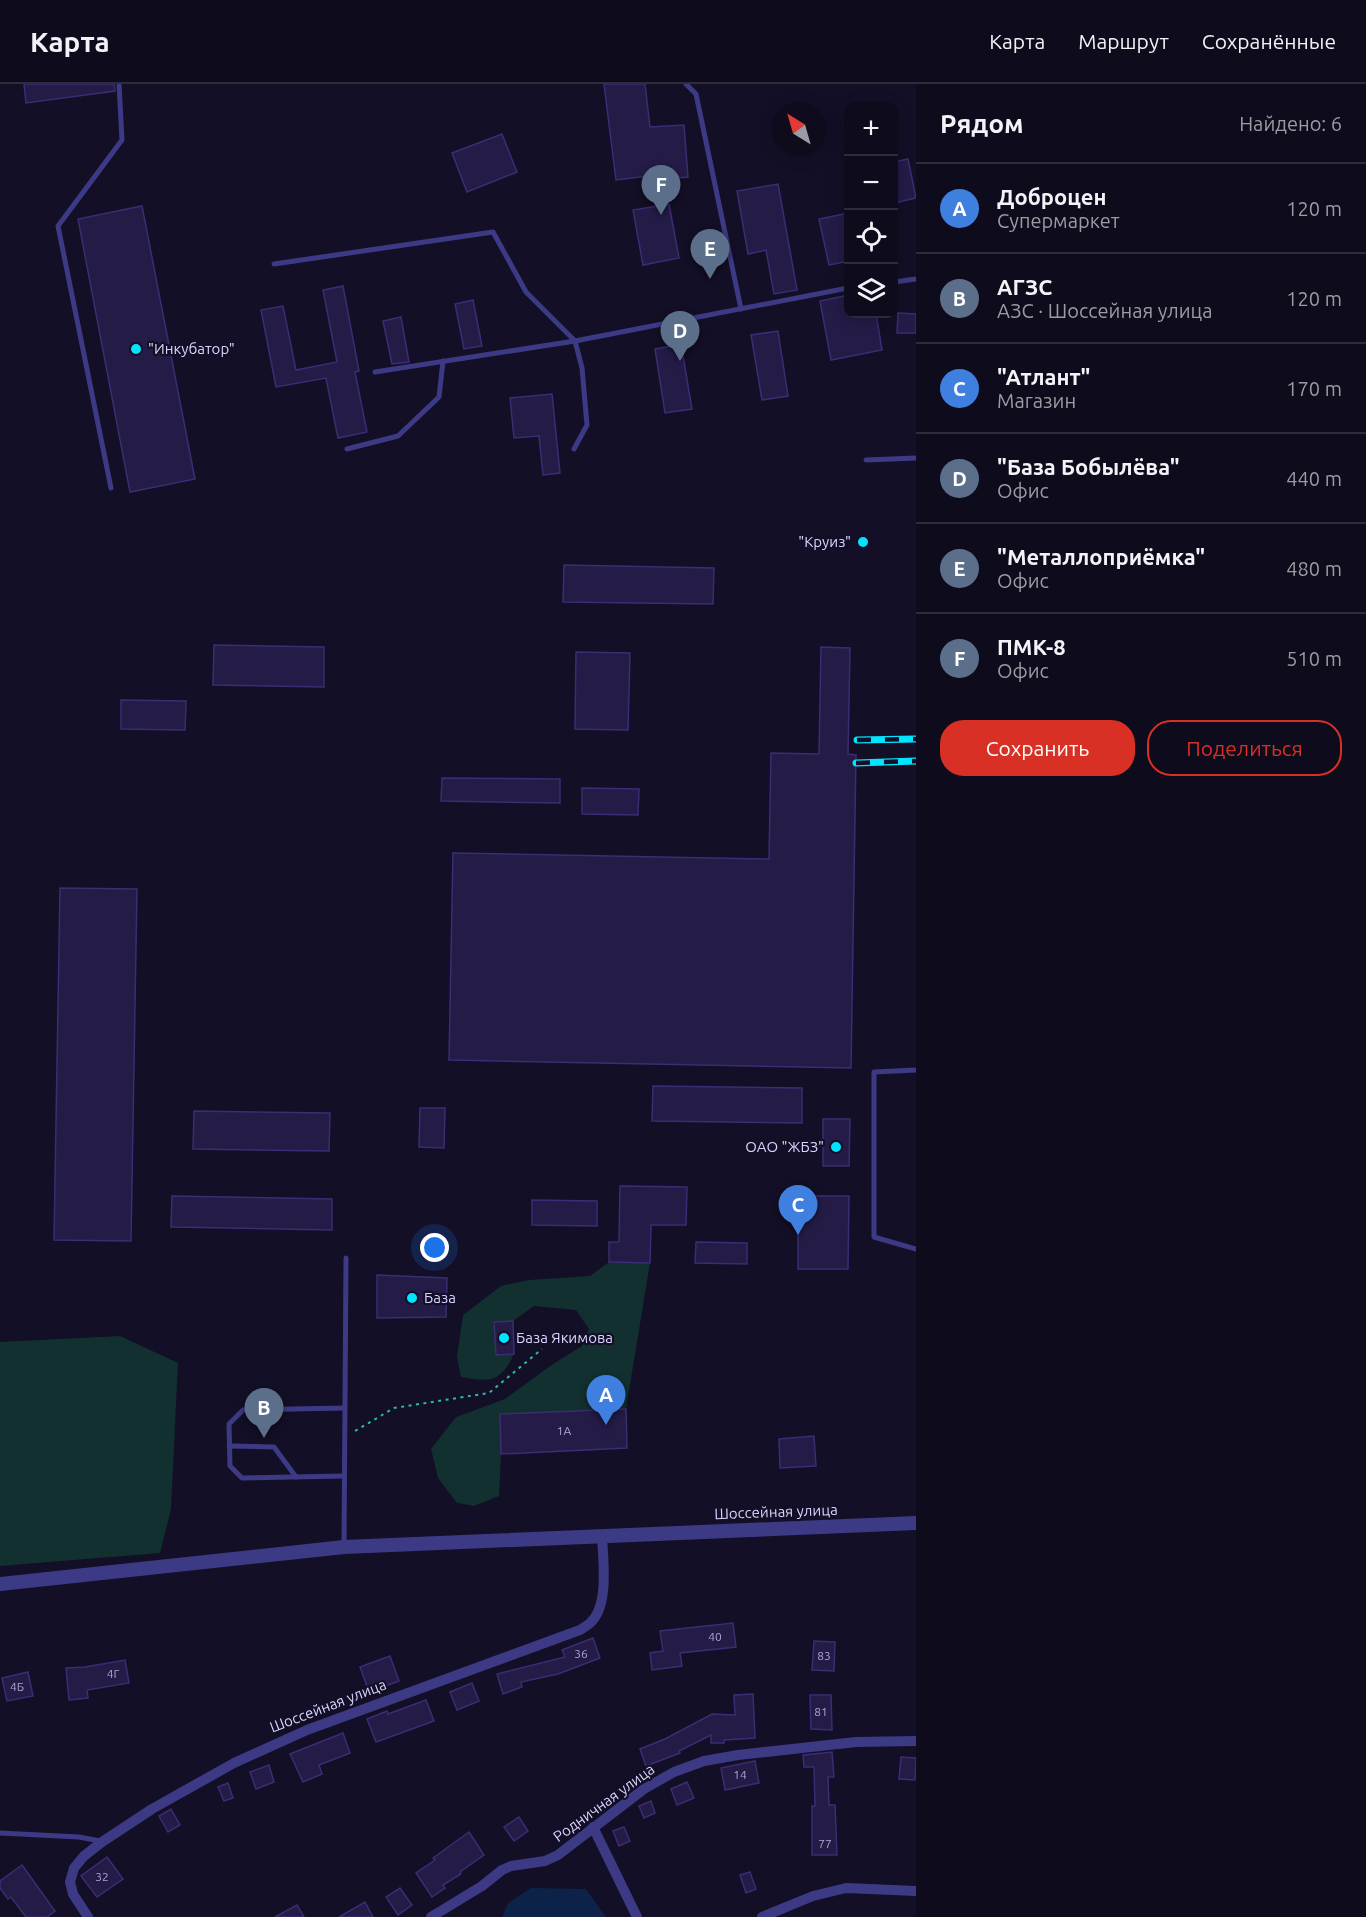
<!DOCTYPE html>
<html lang="ru">
<meta charset="utf-8">
<style>
:root{--surface:#0e0b1c;--page:#171425;--text:#f1f3f6;--muted:#9b9ba3;--line:#2e2b3b;--accent:#d93025}
body{margin:0;font-family:Ubuntu,sans-serif;background:var(--page);color:var(--text)}
.controls{position:absolute;right:18px;top:18px;display:grid;overflow:hidden;border-radius:12px;box-shadow:0 3px 15px #0003}
.controls button{width:54px;height:54px;display:grid;place-items:center;padding:0;border:0;border-bottom:2px solid var(--line);background:var(--surface);color:var(--text);font:30px sans-serif}
.compass{position:absolute;left:772px;top:18px;width:54px;height:54px;border-radius:50%;background:var(--surface);box-shadow:0 3px 15px #0003;rotate:323deg}
.you{position:absolute;left:435px;top:1164px;width:21px;height:21px;margin:-15px;border:4px solid #fff;border-radius:50%;background:#1a73e8;box-shadow:0 0 0 9px #1a73e833}
.badge{display:grid;place-items:center;width:39px;height:39px;border-radius:50%;background:var(--accent);color:#fff;font-size:20px;font-weight:700}
.pin{position:absolute;translate:-50% -50px;filter:drop-shadow(0 2px 3px #0008)}
.pin::after{content:'';position:absolute;top:32px;width:21px;height:18px;background:inherit;clip-path:polygon(0 0,100% 0,50% 100%)}
.list{margin:0;padding:0;list-style:none}
h2{display:flex;justify-content:space-between;align-items:center;height:78px;margin:0;padding:0 24px;font-size:26px}
h2 small{font-size:20px;font-weight:400;color:var(--muted)}
.list li{display:grid;grid-template-columns:39px 1fr auto;gap:18px;align-items:center;box-sizing:border-box;height:90px;padding:0 24px;border-top:2px solid var(--line)}
.list b{display:block;font-size:22px;white-space:nowrap}
.list p{margin:0;font-size:20px;white-space:nowrap;color:var(--muted)}
.list em{font-size:20px;font-style:normal;color:var(--muted)}
.actions{display:flex;gap:12px;padding:18px 24px}
.actions a{flex:1;padding:14px 0;border:2px solid var(--accent);border-radius:24px;text-align:center;font-size:21px;color:var(--accent)}
.actions .main{background:var(--accent);color:#fff}
.icon{flex:none;width:33px;height:33px;fill:none;stroke:currentColor;stroke-width:2;stroke-linecap:round;stroke-linejoin:round}
.map{position:relative;flex:none;width:916px;height:1833px;overflow:hidden}
header{display:flex;align-items:center;gap:36px;box-sizing:border-box;height:84px;padding:0 30px;background:var(--surface);border-bottom:2px solid var(--line)}
header strong{font-size:28px}
nav{display:flex;gap:33px;margin-inline-start:auto;font-size:21px}
main{display:flex}
aside{flex:1;background:var(--surface)}
.map>svg:first-child{display:block}
</style>
<header>
<strong>Карта</strong>
<nav><a>Карта</a><a>Маршрут</a><a>Сохранённые</a></nav>
</header>
<main>
<div class="map">
<svg width="916" height="1833" viewBox="0 0 916 1833">
<rect width="100%" height="100%" fill="#130f26"/>
<g fill="#12302f">
<path d="M609 1178 650 1179 626 1325 500 1330 501 1370 499 1412 474 1422 457 1419 438 1394 431 1365 456 1333 505 1315 553 1280 582 1262 589 1245 576 1226 534 1222 513 1237 495 1238 496 1271 514 1270C500 1299 490 1298 461 1293L457 1273 463 1231 501 1202 529 1196 590 1192Z"/>
<path d="M120 1252 178 1279 171 1425 160 1469 0 1482V1258Z"/>
</g>
<path fill="#0c2248" d="M531 1804 586 1805 606 1833H502L508 1819Z"/>
<g fill="#241b47" stroke="#3b2d73" stroke-width="1.5">
<path d="M24 0H114L115 7 26 19Z"/>
<path d="M604 0H645L650 43 684 41 688 93 664 95V90L616 96Z"/>
<path d="M502 50 517 88 467 108 452 69Z"/>
<path d="M908 75 916 114 894 119V78Z"/>
<path d="M778 100 797 206 774 210 766 166 748 170 737 107Z"/>
<path d="M669 120 679 174 643 181 633 126Z"/>
<path d="M142 122 195 395 130 408 78 135Z"/>
<path d="M849 129V177L829 181 819 135Z"/>
<path d="M343 202 359 287 355 288 367 348 338 354 326 294 276 303 261 226 283 222 296 286 337 278 323 206Z"/>
<path d="M849 211V230H876L882 266 831 276 820 217Z"/>
<path d="M473 216 482 262 464 265 455 220Z"/>
<path d="M898 229 916 230V249H897Z"/>
<path d="M401 233 409 278 392 280 383 237Z"/>
<path d="M778 247 788 312 762 316 751 251Z"/>
<path d="M681 260 692 325 665 329 655 265Z"/>
<path d="M552 310 560 389 543 391 539 352 514 354 510 314Z"/>
<path d="M564 481 714 484 713 520 563 518Z"/>
<path d="M214 561 324 563V603L213 601Z"/>
<path d="M821 563 850 564 848 670 856 671 851 984 449 976 453 769 769 775 771 669 819 670Z"/>
<path d="M576 568 630 569 628 646 575 645Z"/>
<path d="M121 616 186 617 185 646 121 645Z"/>
<path d="M442 694 560 695V719L441 717Z"/>
<path d="M582 704 639 705 638 731 582 730Z"/>
<path d="M60 804 137 805 131 1157 54 1156Z"/>
<path d="M653 1002 802 1004V1039L652 1037Z"/>
<path d="M420 1024H445L444 1064 419 1063Z"/>
<path d="M194 1027 330 1029 329 1067 193 1065Z"/>
<path d="M823 1035H850L849 1082H823Z"/>
<path d="M620 1102 687 1103 686 1141H651L650 1179 609 1178V1158H619Z"/>
<path d="M172 1112 332 1115V1146L171 1143Z"/>
<path d="M798 1112H849L848 1185H798Z"/>
<path d="M532 1116 597 1117V1142L532 1141Z"/>
<path d="M696 1158 747 1159V1180L695 1179Z"/>
<path d="M377 1191 447 1194 446 1233 377 1234Z"/>
<path d="M513 1237 514 1270 496 1271 494 1238Z"/>
<path d="M626 1325 627 1364 501 1370 500 1330Z"/>
<path d="M814 1352 816 1382 780 1384 779 1355Z"/>
<path d="M733 1539 736 1563 680 1569 682 1582 652 1586 650 1569 663 1567 660 1547Z"/>
<path d="M593 1554 600 1574 558 1590 521 1598 522 1603 503 1610 497 1590 565 1573 562 1566Z"/>
<path d="M814 1557 835 1558 834 1587 812 1586Z"/>
<path d="M390 1572 399 1597 369 1608 360 1583Z"/>
<path d="M125 1576 129 1599 87 1606 88 1614 69 1616 66 1584 85 1583Z"/>
<path d="M28 1588 33 1612 7 1617 2 1594Z"/>
<path d="M472 1599 479 1617 457 1626 450 1608Z"/>
<path d="M753 1610 755 1654 724 1656V1659H711V1651L679 1667 680 1669 646 1682 640 1665 665 1655 712 1630 735 1631 734 1611Z"/>
<path d="M810 1611H831L832 1646 811 1645Z"/>
<path d="M426 1616 434 1637 376 1658 367 1635 387 1627 388 1630Z"/>
<path d="M343 1649 350 1669 319 1681 322 1690 303 1698 290 1670Z"/>
<path d="M832 1668 834 1693H828L829 1721H835L837 1771H812V1722H815L814 1683H804L803 1671Z"/>
<path d="M901 1673 916 1674 915 1696 899 1695Z"/>
<path d="M755 1677 759 1699 725 1706 721 1684Z"/>
<path d="M269 1681 274 1698 256 1705 250 1688Z"/>
<path d="M687 1698 694 1714 677 1721 671 1705Z"/>
<path d="M228 1699 233 1714 224 1717 218 1703Z"/>
<path d="M651 1717 655 1729 644 1734 639 1722Z"/>
<path d="M171 1725 180 1741 168 1748 159 1732Z"/>
<path d="M519 1733 528 1747 514 1757 504 1743Z"/>
<path d="M624 1743 630 1757 619 1762 613 1747Z"/>
<path d="M469 1748 484 1771 460 1788 461 1790 443 1801 445 1804 432 1813 416 1789 435 1776 433 1774Z"/>
<path d="M107 1773 123 1795 97 1813 81 1792Z"/>
<path d="M22 1781 55 1827 47 1833H26L11 1813 8 1815 0 1804V1797Z"/>
<path d="M750 1788 756 1805 746 1809 740 1791Z"/>
<path d="M400 1804 412 1821 398 1831 386 1813Z"/>
<path d="M365 1818 373 1833H339Z"/>
<path d="M297 1821 304 1833H275Z"/>
</g>
<g fill="none" stroke-linecap="round" stroke-linejoin="round">
<path stroke="#2fb8b0" stroke-width="2" stroke-dasharray="3 4.5" stroke-linecap="butt" d="M355 1347 394 1324 489 1309 542 1265"/>
<g stroke="#3d3a85" stroke-width="5">
<path d="M686 0 696 10 741 225"/>
<path d="M274 180 493 148 526 208 575 257 582 284 587 341 574 365"/>
<path d="M894 198 916 195"/>
<path d="M375 288 575 257 848 204"/>
<path d="M347 365 398 352 439 313 443 277"/>
<path d="M866 376 916 374"/>
<path d="M111 404 58 142 122 56 119 0"/>
<path d="M916 986 874 988V1153L916 1165"/>
<path d="M229 1362 274 1363 296 1393"/>
<path d="M344 1392 242 1394 230 1382 229 1340 243 1326 345 1324"/>
<path d="M344 1462 346 1174"/>
<path d="M0 1749 79 1753 100 1757"/>
</g>
<g stroke="#3d3a85" stroke-width="10">
<path d="M593 1743 637 1833"/>
<path d="M88 1833 73 1810 70 1798 74 1784 84 1772 102 1758 152 1725 234 1679 307 1646 580 1546C584 1543 589 1541 592 1537 609 1519 603 1475 602 1452"/>
<path d="M431 1833 482 1802 502 1786 511 1782 545 1777 558 1771 644 1705 674 1688 704 1677 738 1671 856 1658 916 1657"/>
<path d="M762 1833 813 1812 846 1804 916 1807"/>
</g>
<path stroke="#3d3a85" stroke-width="14" d="M0 1500 344 1463 916 1439"/>
<g stroke="#00e5ff" stroke-width="7">
<g id="rail">
<path d="M857 656 916 655"/>
<path d="M856 679 916 677"/>
</g>
</g>
<use href="#rail" stroke="#130f26" stroke-width="4.5" stroke-dasharray="14" stroke-linecap="butt"/>
</g>
<g fill="#00e5ff" stroke="#130f26" stroke-width="2">
<circle cx="136" cy="265" r="6"/>
<circle cx="863" cy="458" r="6"/>
<circle cx="836" cy="1063" r="6"/>
<circle cx="412" cy="1214" r="6"/>
<circle cx="504" cy="1254" r="6"/>
</g>
<g text-anchor="middle" stroke-width="4.5" stroke-linejoin="round" paint-order="stroke">
<g font-size="12" fill="#aca6d1">
<text x="564" y="1351">1А</text>
<text x="715" y="1557">40</text>
<text x="581" y="1574">36</text>
<text x="824" y="1576">83</text>
<text x="113" y="1594">4Г</text>
<text x="17" y="1607">4Б</text>
<text x="821" y="1632">81</text>
<text x="740" y="1695">14</text>
<text x="825" y="1764">77</text>
<text x="102" y="1797">32</text>
</g>
<g font-size="15" fill="#d9d4ff" stroke="#130f26" text-anchor="start">
<text x="148" y="270">"Инкубатор"</text>
<text x="851" y="463" text-anchor="end">"Круиз"</text>
<text x="824" y="1068" text-anchor="end">ОАО "ЖБЗ"</text>
<text x="424" y="1219">База</text>
<text x="516" y="1259">База Якимова</text>
</g>
<g font-size="15" fill="#d9d4ff" stroke="#130f26">
<text transform="translate(776 1428) rotate(-2)" y="5">Шоссейная улица</text>
<text transform="translate(328 1622) rotate(-21)" y="5">Шоссейная улица</text>
<text transform="translate(604 1719) rotate(-36)" y="5">Родничная улица</text>
</g>
</g>
</svg>
<div class="controls">
<button>+</button>
<button>−</button>
<button><svg class="icon" aria-label="locate" viewBox="0 0 24 24"><circle cx="12" cy="12" r="6"/><path d="M12 2v4M12 18v4M2 12h4M18 12h4"/></svg></button>
<button><svg class="icon" aria-label="layers" viewBox="0 0 24 24"><path d="M12 4l9 5-9 5-9-5zM3 14l9 5 9-5"/></svg></button>
</div>
<svg class="compass" viewBox="-18 -18 36 36"><path d="M0-13l5 13h-10z" fill="#e53935"/><path d="M0 13l5-13h-10z" fill="#9b9ba3"/></svg>
<div class="you"></div>
<div class="pin badge" style="left:606px;top:1341px;background:#3f7fe0">A</div>
<div class="pin badge" style="left:264px;top:1354px;background:#5c6f8a">B</div>
<div class="pin badge" style="left:798px;top:1151px;background:#3f7fe0">C</div>
<div class="pin badge" style="left:680px;top:277px;background:#5c6f8a">D</div>
<div class="pin badge" style="left:710px;top:195px;background:#5c6f8a">E</div>
<div class="pin badge" style="left:661px;top:131px;background:#5c6f8a">F</div>
</div>
<aside>
<h2>Рядом<small>Найдено: 6</small></h2>
<ul class="list">
<li><span class="badge" style="background:#3f7fe0">A</span><div><b>Доброцен</b><p>Супермаркет</p></div><em>120 m</em></li>
<li><span class="badge" style="background:#5c6f8a">B</span><div><b>АГЗС</b><p>АЗС · Шоссейная улица</p></div><em>120 m</em></li>
<li><span class="badge" style="background:#3f7fe0">C</span><div><b>&quot;Атлант&quot;</b><p>Магазин</p></div><em>170 m</em></li>
<li><span class="badge" style="background:#5c6f8a">D</span><div><b>&quot;База Бобылёва&quot;</b><p>Офис</p></div><em>440 m</em></li>
<li><span class="badge" style="background:#5c6f8a">E</span><div><b>&quot;Металлоприёмка&quot;</b><p>Офис</p></div><em>480 m</em></li>
<li><span class="badge" style="background:#5c6f8a">F</span><div><b>ПМК-8</b><p>Офис</p></div><em>510 m</em></li>
</ul>
<div class="actions"><a class="main">Сохранить</a><a>Поделиться</a></div>
</aside>
</main>
